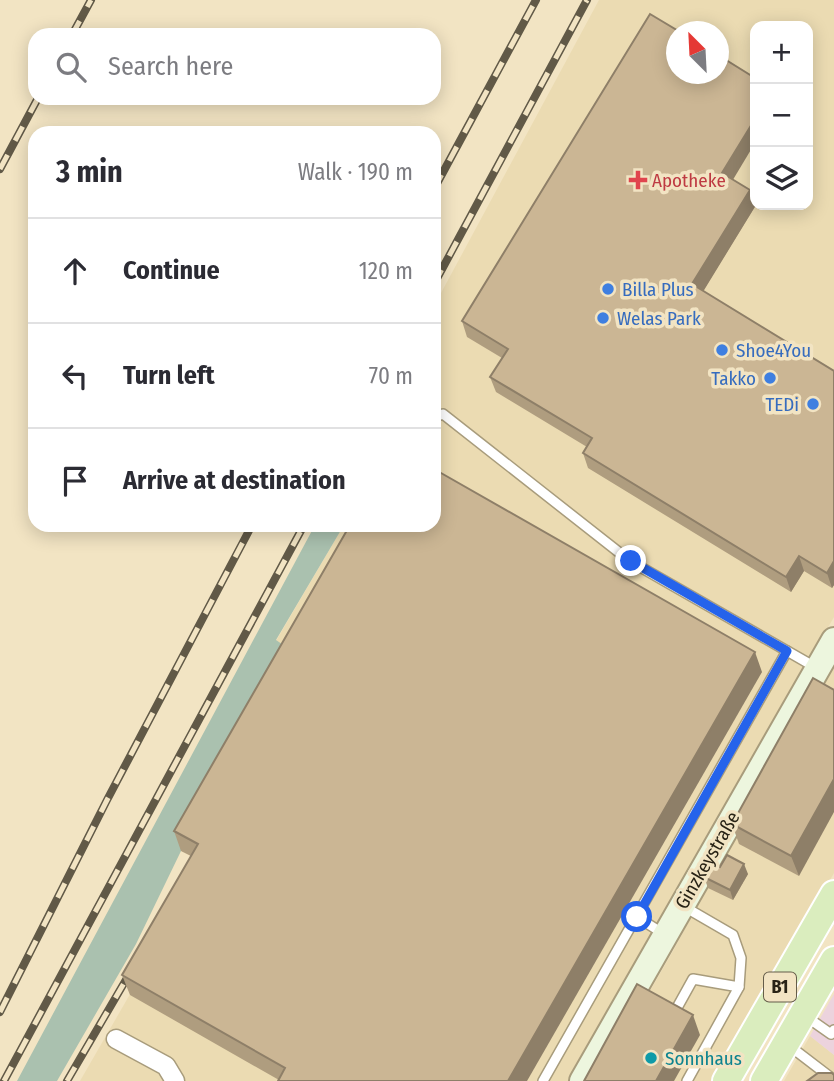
<!DOCTYPE html>
<meta charset="utf-8">
<style>
:root{--surface:#fff;--page:#f7f7f7;--text:#2b2b33;--muted:#7c7c81;--line:#e1e1e2}
body{margin:0;font-family:"Fira Sans Condensed",sans-serif;background:var(--page);color:var(--text)}
.controls{position:absolute;right:21px;top:21px;display:grid;overflow:hidden;border-radius:14px;box-shadow:0 4px 18px #0003}
.controls button{width:63px;height:63px;display:grid;place-items:center;padding:0;border:0;border-bottom:2px solid var(--line);background:var(--surface);color:var(--text);font:35px sans-serif}
.compass{position:absolute;left:666px;top:21px;width:63px;height:63px;border-radius:50%;background:var(--surface);box-shadow:0 4px 18px #0003;rotate:336deg}
.stop{position:absolute;width:21px;height:21px;margin:-16px;border:5px solid #2563eb;border-radius:50%;background:#fff}
.stop.end{background:#2563eb;border-color:#fff;box-shadow:0 2px 7px #0008}
.list{margin:0;padding:0;list-style:none}
h2{display:flex;justify-content:space-between;align-items:center;height:91px;margin:0;padding:0 28px;font-size:30px}
h2 small{font-size:23px;font-weight:400;color:var(--muted)}
.list li{display:grid;grid-template-columns:46px 1fr auto;gap:21px;align-items:center;box-sizing:border-box;height:105px;padding:0 28px;border-top:2px solid var(--line)}
.list b{display:block;font-size:26px;white-space:nowrap}
.list em{font-size:23px;font-style:normal;color:var(--muted)}
.icon{flex:none;width:38px;height:38px;fill:none;stroke:currentColor;stroke-width:2;stroke-linecap:round;stroke-linejoin:round}
.map{position:relative;flex:none;width:834px;height:1081px;overflow:hidden}
.search{position:absolute;background:var(--surface);box-shadow:0 4px 18px #0003;left:28px;top:28px;width:413px;height:77px;display:flex;align-items:center;gap:18px;box-sizing:border-box;padding:0 24px;border-radius:21px;color:var(--muted);font-size:26px}
.panel{position:absolute;background:var(--surface);box-shadow:0 4px 18px #0003;left:28px;top:126px;width:413px;height:406px;border-radius:21px}
.map>svg:first-child{display:block}
</style>
<div class="map">
<svg width="834" height="1081" viewBox="0 0 834 1081">
<rect width="100%" height="100%" fill="#f2e4c3"/>
<g fill="#ebdbb2" fill-rule="evenodd">
<path d="M599 0H834V617L568 1081H80L205 864 181 851 295 653 276 641 344 525H434V306ZM755 26H808V205H755ZM676 32H718V74H676Z"/>
<path d="M834 662V873L715 1081H598L673 951 782 749Z"/>
<path d="M810 1036 834 1055V1081H784Z"/>
</g>
<path fill="#ecd3dd" d="M834 994V1055L810 1036Z"/>
<path fill="#aac1af" d="M315 525H344L276 640 295 653 181 851 136 944 57 1081H17Z"/>
<g fill="none" stroke-linecap="round" stroke-linejoin="round">
<g stroke="#a89c7c" stroke-width="12">
<g id="lane">
<path d="M434 417 443 414 630 561 815 667"/>
<path d="M683 906 733 935 741 958 739 987 687 1081"/>
<path d="M637 917 664 934"/>
<path d="M678 1006 693 979 739 987"/>
<path d="M804 1015 831 1034 834 1030"/>
<path d="M787 1044 834 1080"/>
<path d="M543 1081 787 651"/>
</g>
</g>
<g stroke="#a89c7c" stroke-width="21">
<path id="street" d="M116 1039 166 1066 175 1081"/>
</g>
<g stroke="#a89c7c" stroke-width="28">
<path id="secondary" d="M582 1081 834 640"/>
</g>
<g stroke="#fff" stroke-width="30">
<g id="primary">
<path d="M726 1081 834 894"/>
<path d="M764 1081 834 960"/>
</g>
</g>
<use href="#lane" stroke="#fff" stroke-width="9"/>
<use href="#street" stroke="#fff" stroke-width="18"/>
<use href="#secondary" stroke="#edf6de" stroke-width="24"/>
<use href="#primary" stroke="#daedbe" stroke-width="26"/>
<g stroke="#615947" stroke-width="8">
<g id="rail">
<path d="M72 35 91 0"/>
<path d="M0 169 38 98"/>
<path d="M434 189 536 0"/>
<path d="M434 284 587 0"/>
<path d="M0 1012 107 800 252 525"/>
<path d="M4 1081 304 525"/>
<path d="M67 1081 134 966"/>
</g>
</g>
<use href="#rail" stroke="#f2e4c3" stroke-width="5" stroke-dasharray="16" stroke-linecap="butt"/>
</g>
<g fill="#af9d7f">
<path d="M733 179 756 205 703 291 834 371V585L832 588 804 571 791 592 588 468 583 453 587 447 496 392 490 377 502 358 467 337 462 321Z"/>
<path d="M762 672 279 1080 130 995 122 975 191 856 181 851 174 831Z"/>
<path d="M813 678 799 876 739 844 732 824Z"/>
<path d="M720 867 748 874 733 900 708 888 704 877Z"/>
</g>
<g fill="#8e7f68">
<path d="M755 119V143L728 188 722 173Z"/>
<path d="M750 190 756 205 698 300 692 284Z"/>
<path d="M799 556 804 571 791 592 786 577Z"/>
<path d="M834 561V585L832 588 827 573Z"/>
<path d="M755 652 762 672 527 1081H508Z"/>
<path d="M834 779V812L799 876 791 856Z"/>
<path d="M744 864 748 874 733 900 730 890Z"/>
<path d="M693 1015 700 1035 674 1081H656Z"/>
</g>
<g fill="#cbb694" stroke="#8e7f68" stroke-width="2">
<path d="M650 14 680 32H676V74H718V55L755 78V119L722 173 750 190 692 284 834 371V561L827 573 799 556 786 577 583 453 592 438 490 377 508 349 462 321Z"/>
<path d="M434 469 755 652 508 1081H278L285 1068 122 975 198 844 174 831 350 525H434Z"/>
<path d="M813 678 834 690V779L791 856 732 824Z"/>
<path d="M727 855 744 864 730 890 704 877 713 863 720 867Z"/>
<path d="M637 984 693 1015 656 1081H584Z"/>
<path d="M818 1073H832L834 1075V1081H807Z"/>
</g>
<g fill="none" stroke-linecap="round" stroke-linejoin="round">
<path stroke="#2563eb" stroke-width="9" d="M631 561 787 651 637 917"/>
</g>
<path fill="#e0444e" stroke="#f2e4c3" stroke-width="2.5" d="M634.5 169.5h7v7h7v7h-7v7h-7v-7h-7v-7h7z"/>
<g fill="#3f7fe0" stroke="#f2e4c3" stroke-width="2.5">
<circle cx="608" cy="289" r="7"/>
<circle cx="603" cy="318" r="7"/>
<circle cx="722" cy="350" r="7"/>
<circle cx="770" cy="378" r="7"/>
<circle cx="813" cy="404" r="7"/>
</g>
<circle fill="#0f9aa8" stroke="#f2e4c3" stroke-width="2.5" cx="651" cy="1058" r="7"/>
<g text-anchor="middle" stroke-width="7" stroke-linejoin="round" paint-order="stroke">
<rect fill="#f2e4c3" stroke="#655d4a" stroke-width="2" x="764" y="972.5" width="32" height="29" rx="5"/>
<g font-size="18" font-weight="bold" fill="#282316">
<text x="780" y="993">B1</text>
</g>
<g font-size="19" fill="#be3a42" stroke="#f2e4c3" text-anchor="start">
<text x="652" y="187">Apotheke</text>
</g>
<g font-size="19" fill="#366cbe" stroke="#f2e4c3" text-anchor="start">
<text x="622" y="296">Billa Plus</text>
<text x="617" y="325">Welas Park</text>
<text x="736" y="357">Shoe4You</text>
<text x="756" y="385" text-anchor="end">Takko</text>
<text x="799" y="411" text-anchor="end">TEDi</text>
</g>
<g font-size="19" fill="#282316" stroke="#f2e4c3">
<text transform="translate(707 860) rotate(-60)" y="7">Ginzkeystraße</text>
</g>
<g font-size="19" fill="#0d838f" stroke="#f2e4c3" text-anchor="start">
<text x="665" y="1065">Sonnhaus</text>
</g>
</g>
</svg>
<div class="controls">
<button>+</button>
<button>−</button>
<button><svg class="icon" aria-label="layers" viewBox="0 0 24 24"><path d="M12 4l9 5-9 5-9-5zM3 14l9 5 9-5"/></svg></button>
</div>
<svg class="compass" viewBox="-18 -18 36 36"><path d="M0-13l5 13h-10z" fill="#e53935"/><path d="M0 13l5-13h-10z" fill="#7c7c81"/></svg>
<div class="stop" style="left:637px;top:917px"></div>
<div class="stop end" style="left:631px;top:561px"></div>
<div class="search"><svg class="icon" aria-label="search" viewBox="0 0 24 24"><circle cx="10" cy="10" r="6"/><path d="M15 15l6 6"/></svg>Search here</div>
<section class="panel">
<h2>3 min<small>Walk · 190 m</small></h2>
<ul class="list">
<li><svg class="icon" aria-label="ahead" viewBox="0 0 24 24"><path d="M12 20V5M6 11l6-6 6 6"/></svg><div><b>Continue</b></div><em>120 m</em></li>
<li><svg class="icon" aria-label="left" viewBox="0 0 24 24"><path d="M17 20v-9H6M10 6l-5 5 5 5"/></svg><div><b>Turn left</b></div><em>70 m</em></li>
<li><svg class="icon" aria-label="arrive" viewBox="0 0 24 24"><path d="M6 21V4h12l-3 4 3 4H6"/></svg><div><b>Arrive at destination</b></div></li>
</ul>
</section>
</div>
